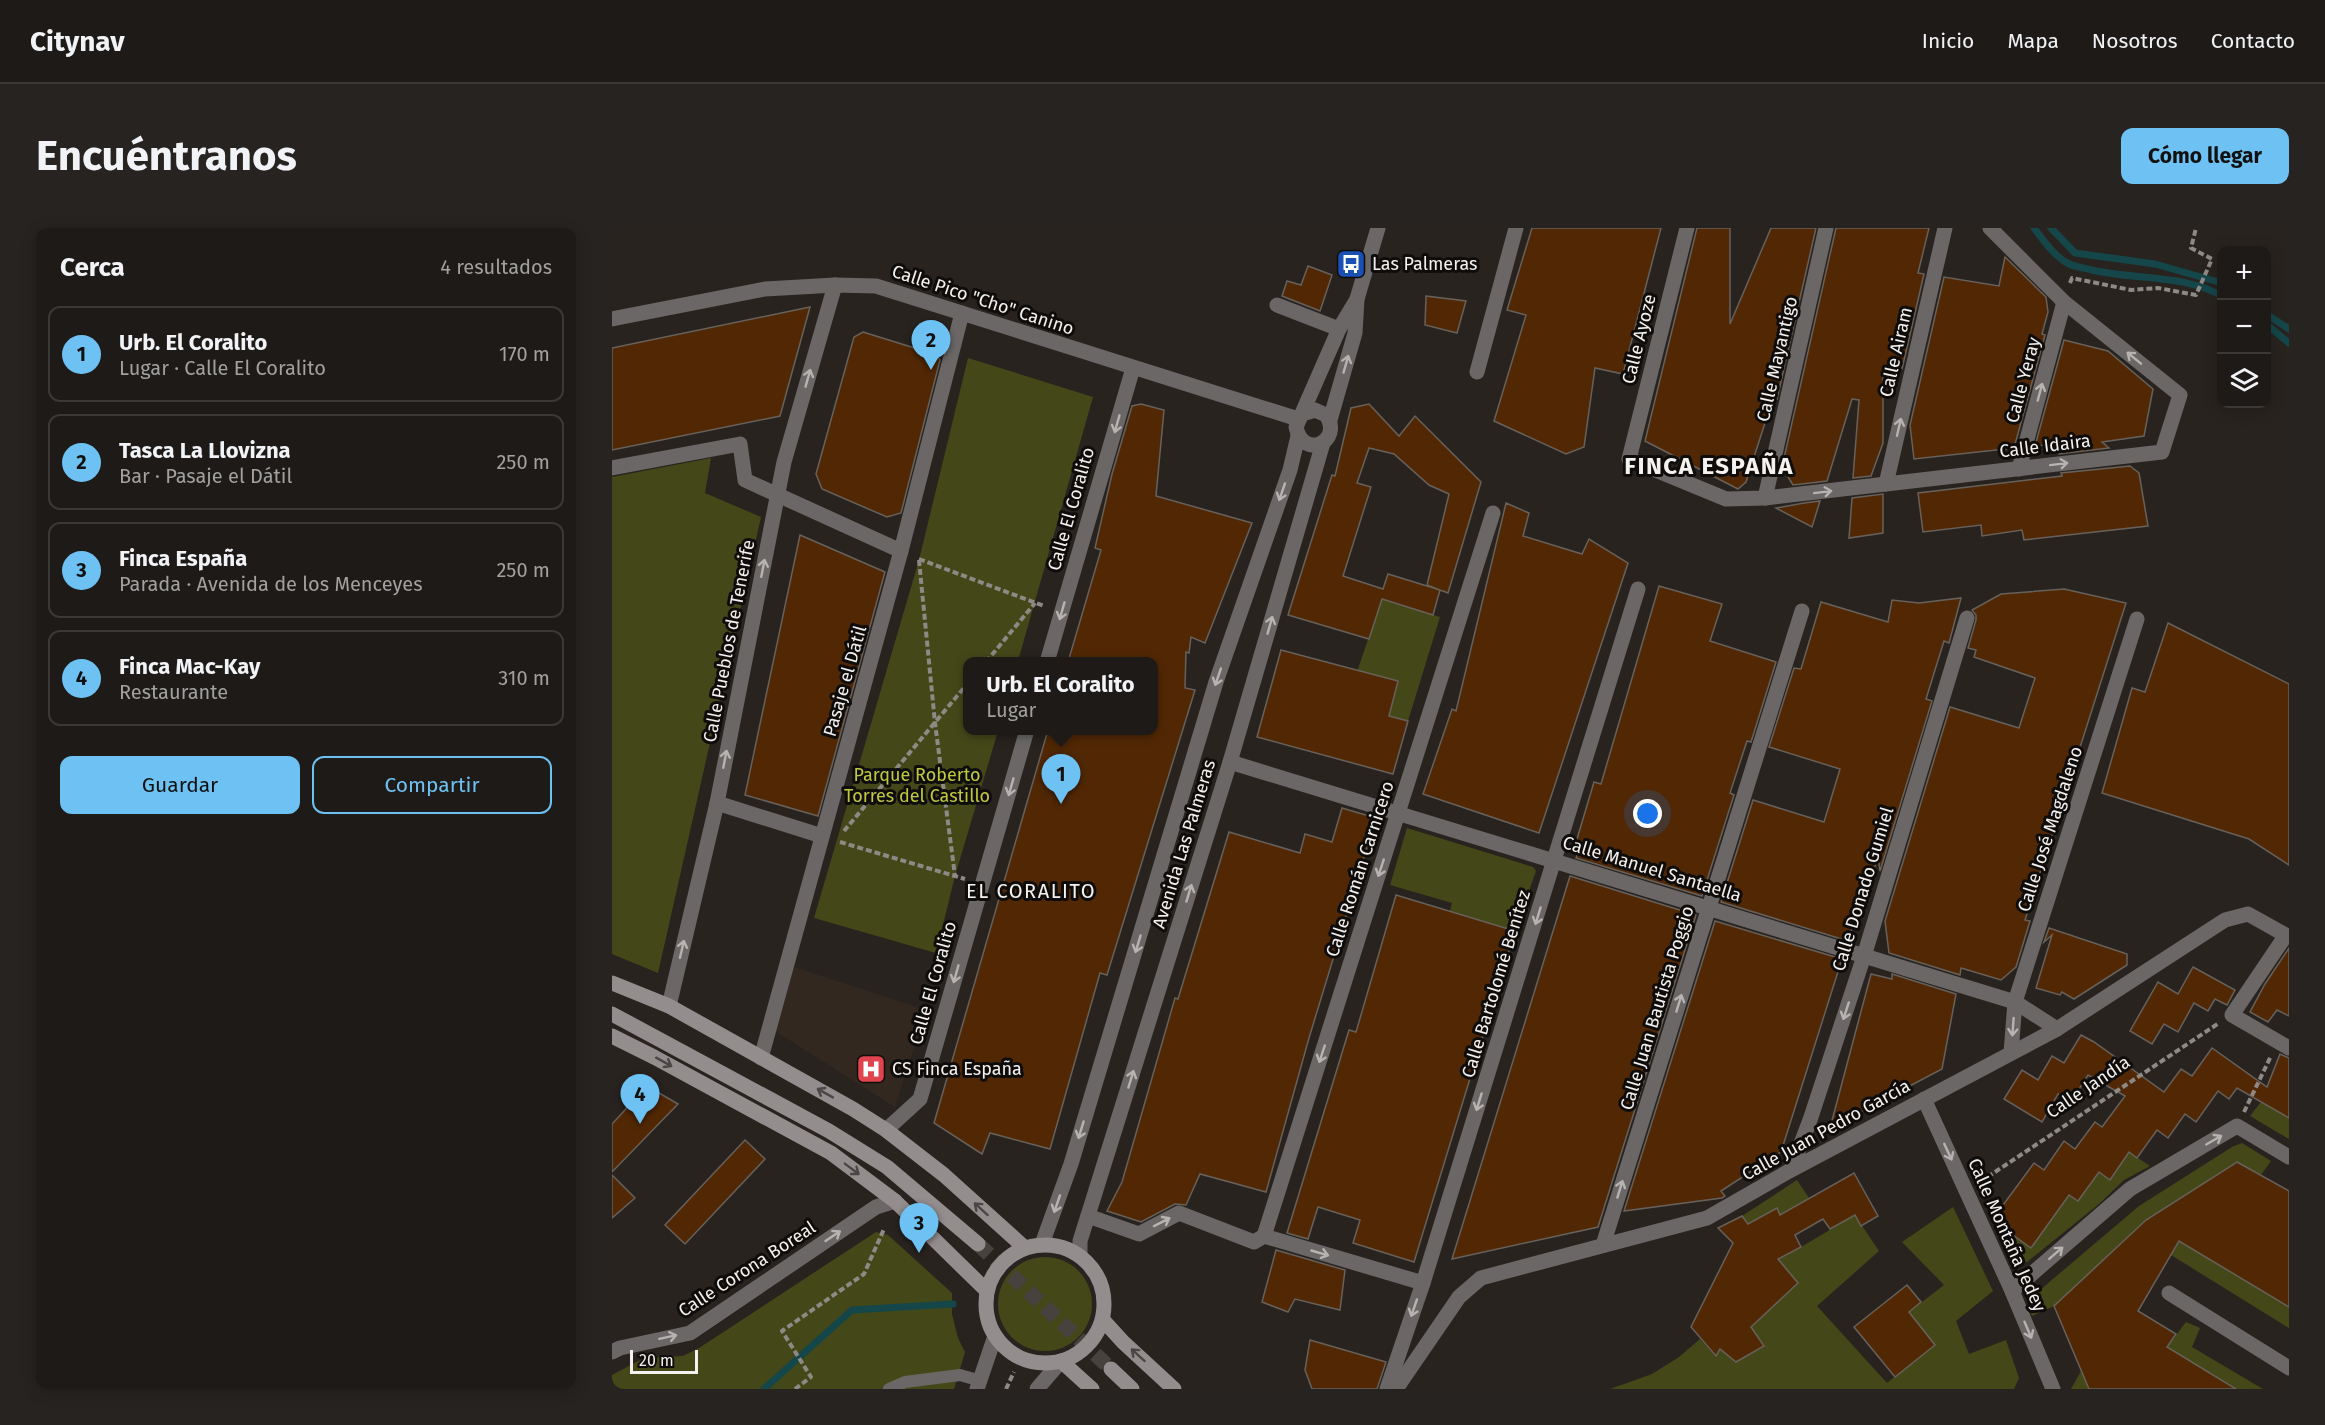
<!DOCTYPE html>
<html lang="es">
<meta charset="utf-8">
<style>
:root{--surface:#1e1a17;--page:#262320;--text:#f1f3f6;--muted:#a1a1a1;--line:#3c3836;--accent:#6ec2f3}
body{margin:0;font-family:"Fira Sans",sans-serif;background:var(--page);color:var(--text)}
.controls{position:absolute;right:18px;top:18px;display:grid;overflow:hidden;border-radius:12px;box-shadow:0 3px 15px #0003}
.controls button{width:54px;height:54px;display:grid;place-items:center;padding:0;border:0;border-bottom:2px solid var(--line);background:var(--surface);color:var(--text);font:30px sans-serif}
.scale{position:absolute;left:18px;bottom:15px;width:68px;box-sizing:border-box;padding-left:6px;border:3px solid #f5f1ee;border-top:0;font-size:16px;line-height:21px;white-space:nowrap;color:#f5f1ee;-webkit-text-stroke:4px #0f0d0b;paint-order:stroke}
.you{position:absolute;left:1036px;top:586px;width:21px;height:21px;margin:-15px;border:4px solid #fff;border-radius:50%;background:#1a73e8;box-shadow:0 0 0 9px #1a73e833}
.badge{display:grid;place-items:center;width:39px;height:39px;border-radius:50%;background:var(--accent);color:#111;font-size:20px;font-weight:700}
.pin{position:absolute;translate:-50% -50px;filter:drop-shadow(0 2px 3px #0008)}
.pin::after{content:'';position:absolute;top:32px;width:21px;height:18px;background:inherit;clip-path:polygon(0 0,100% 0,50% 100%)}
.popup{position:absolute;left:351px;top:429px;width:195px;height:78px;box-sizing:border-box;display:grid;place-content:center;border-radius:12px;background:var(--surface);filter:drop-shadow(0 2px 4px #0005);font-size:20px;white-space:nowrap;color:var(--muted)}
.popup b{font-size:22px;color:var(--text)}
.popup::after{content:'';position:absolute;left:50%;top:100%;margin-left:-12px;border:12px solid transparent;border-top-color:var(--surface)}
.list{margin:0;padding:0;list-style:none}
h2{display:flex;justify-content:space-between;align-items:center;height:78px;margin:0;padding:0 24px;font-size:26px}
h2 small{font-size:20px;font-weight:400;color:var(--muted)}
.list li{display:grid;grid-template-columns:39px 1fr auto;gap:18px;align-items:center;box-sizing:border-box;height:96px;margin:0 12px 12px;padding:0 12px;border:2px solid var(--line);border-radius:12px}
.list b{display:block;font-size:22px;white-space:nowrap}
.list p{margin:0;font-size:20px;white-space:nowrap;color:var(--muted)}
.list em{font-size:20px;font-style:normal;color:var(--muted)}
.actions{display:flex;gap:12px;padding:18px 24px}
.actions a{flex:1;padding:14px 0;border:2px solid var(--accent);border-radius:12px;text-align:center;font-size:21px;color:var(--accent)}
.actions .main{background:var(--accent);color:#111}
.icon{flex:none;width:33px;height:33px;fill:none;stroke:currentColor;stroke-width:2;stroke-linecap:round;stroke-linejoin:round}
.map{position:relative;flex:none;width:1677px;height:1161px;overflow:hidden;border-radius:12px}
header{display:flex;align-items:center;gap:36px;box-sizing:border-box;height:84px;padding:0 30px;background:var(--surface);border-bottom:2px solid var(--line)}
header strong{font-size:28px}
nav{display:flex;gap:33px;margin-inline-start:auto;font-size:21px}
.intro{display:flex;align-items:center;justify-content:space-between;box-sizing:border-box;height:144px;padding:0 36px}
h1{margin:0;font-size:42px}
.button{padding:15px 27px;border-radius:12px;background:var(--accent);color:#111;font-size:21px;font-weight:700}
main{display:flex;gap:36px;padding:0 36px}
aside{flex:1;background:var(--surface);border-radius:12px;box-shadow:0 3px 15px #0003}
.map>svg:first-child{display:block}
</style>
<header>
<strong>Citynav</strong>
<nav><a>Inicio</a><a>Mapa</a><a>Nosotros</a><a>Contacto</a></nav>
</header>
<div class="intro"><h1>Encuéntranos</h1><a class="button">Cómo llegar</a></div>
<main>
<aside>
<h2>Cerca<small>4 resultados</small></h2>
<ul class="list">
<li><span class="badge">1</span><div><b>Urb. El Coralito</b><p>Lugar · Calle El Coralito</p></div><em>170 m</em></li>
<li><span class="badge">2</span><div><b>Tasca La Llovizna</b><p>Bar · Pasaje el Dátil</p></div><em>250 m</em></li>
<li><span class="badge">3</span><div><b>Finca España</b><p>Parada · Avenida de los Menceyes</p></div><em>250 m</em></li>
<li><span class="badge">4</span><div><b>Finca Mac-Kay</b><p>Restaurante</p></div><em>310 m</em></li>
</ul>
<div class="actions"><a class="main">Guardar</a><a>Compartir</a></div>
</aside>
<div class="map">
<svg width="1677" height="1161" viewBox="0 0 1677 1161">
<rect width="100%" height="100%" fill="#28231f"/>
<path fill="#332820" d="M182 739 314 782 283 879 163 803Z"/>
<g fill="#444818">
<path d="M356 130 481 169 406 433 356 434V502L386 503 343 648 324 725 202 690 307 332Z"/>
<path d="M99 230 93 265 149 289 46 745 0 726V249Z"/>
<path d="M770 371 828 389 796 493 735 476C745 441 758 407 770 371Z"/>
<path d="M795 600 921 639 924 643 903 703 838 683 840 675 778 657Z"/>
<path d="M1649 874 1677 890V911L1638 888Z"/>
<path d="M1630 915 1659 933 1649 947 1625 934 1534 992 1442 1078 1420 1088 1416 1079 1421 1068 1527 978 1620 919Z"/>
<path d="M1517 924 1538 938 1512 952 1487 976 1415 1034C1392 1031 1389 1011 1380 992L1419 1020 1457 967 1466 973 1487 944 1498 951Z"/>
<path d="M1185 952 1197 970 1154 996 1189 1019 1243 987 1267 1023 1205 1078 1275 1155 1323 1117 1297 1084 1332 1057 1290 1014 1341 979 1381 1063 1344 1093 1357 1126 1394 1112 1407 1150 1402 1161H998L1040 1146 1067 1129 1088 1111 1103 1128 1108 1121 1124 1134 1152 1119 1139 1099 1186 1055 1130 988Z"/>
<path d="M264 1004 276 1007 340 1065V1086L346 1110 353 1124 342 1161H0V1147L32 1130 71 1128 87 1120Z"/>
<path d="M1568 1013 1677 1079V1100L1559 1027Z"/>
<circle cx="433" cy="1076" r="47"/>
<path d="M1574 1094 1588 1100 1580 1119 1651 1161H1624L1555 1119Z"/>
<path d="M1469 1143 1477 1161H1459Z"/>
</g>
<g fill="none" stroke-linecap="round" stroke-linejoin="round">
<g stroke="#15464a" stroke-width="7">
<path d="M1422 0C1431 12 1443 29 1457 36 1463 39 1473 40 1480 42 1522 52 1572 46 1610 68"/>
<path d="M1439 0 1463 25 1543 36 1610 55"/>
<path d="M1654 86 1677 101"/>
<path d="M1654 96 1677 115"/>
<path d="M152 1161 240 1082 341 1076"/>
</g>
</g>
<g fill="#522804" stroke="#67615c" stroke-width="1.5" fill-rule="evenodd">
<path d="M920 0H1049L1011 146 983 140 972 219 954 226 882 193 914 87 895 82Z"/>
<path d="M1085 0H1118V96L1159 0H1204L1165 171 1161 170 1134 254 1126 261 1033 213Z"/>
<path d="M1224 0H1317L1306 45 1312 46 1290 141V137L1271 138V215L1259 248 1241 250 1247 172 1240 171 1215 253 1181 257 1170 239Z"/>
<path d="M1393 29 1434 69 1436 84 1430 106 1433 107 1402 220 1302 231 1298 197 1332 49 1387 58Z"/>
<path d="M696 38 720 47 708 83 670 68 675 53 689 57Z"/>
<path d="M814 68 854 73 845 105 813 97Z"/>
<path d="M198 79 168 188 0 222V120Z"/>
<path d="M251 104 325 127 328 132 289 285 275 289 210 261 204 246 242 109Z"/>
<path d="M1452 112 1496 123 1541 161 1532 208 1490 214 1497 220 1447 226 1446 216 1423 218Z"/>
<path d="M529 176 552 182 544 268 640 295 593 415 579 409 577 425 574 424 573 460 583 462 495 747 488 745 438 921 378 905 370 926 322 895 436 502H542V434H456L489 322 483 320 500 246 520 178Z"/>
<path d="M757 176 787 208 803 188 869 254 836 365 828 362 821 387 770 371 757 411 676 387 720 247 723 248 739 180ZM757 220 782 226 817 257 837 266 815 357 828 362 776 346 771 361 731 348 759 259 745 255Z"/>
<path d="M1518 238 1527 245 1536 298 1412 312 1410 302 1370 308 1369 297 1311 304 1306 265 1450 248 1449 245Z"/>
<path d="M1271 266V305L1237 310 1240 270Z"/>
<path d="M1208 273 1200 299 1164 280 1192 275Z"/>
<path d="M894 275 917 285 911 308 970 326 977 311 1016 335 927 605 811 566 840 481 844 483Z"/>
<path d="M188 307 273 344 206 588 133 567Z"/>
<path d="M1047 358 1110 376 1098 413 1164 434 1139 514 1135 513 1118 565 1122 567 1090 668 964 630 967 622 962 621 982 554 989 556Z"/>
<path d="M1452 361 1514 375 1413 692 1418 693 1404 739 1389 752 1349 740 1348 747 1277 725 1273 693 1338 479 1407 500 1423 450 1362 429 1364 422 1356 420 1364 392V387L1360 382 1389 366Z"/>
<path d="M1349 370 1337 415 1332 413 1314 471 1320 473 1268 643 1266 629 1255 663 1252 662 1236 713 1109 674 1141 572 1212 594 1228 541 1157 519 1182 440 1189 441 1209 374 1276 394 1280 372 1307 375Z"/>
<path d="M1556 395 1677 456V637L1637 611 1490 565 1520 460 1533 464Z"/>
<path d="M669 422 786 453 777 488 796 493 781 546 645 509Z"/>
<path d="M730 580 764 590 697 810 654 964 588 946 574 977 563 976 529 994 495 983 510 954 563 770 566 771 617 604 688 625 693 606 720 614Z"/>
<path d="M958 648 1084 687 986 999 840 1031Z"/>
<path d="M784 667 903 703 802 1034 741 1015 748 992 706 979 696 1011 675 1005 737 802 744 804Z"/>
<path d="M1103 693 1230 731 1169 924 1109 963 1113 968 1110 970 1012 983Z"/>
<path d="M1437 700 1515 726V737L1462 771 1450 764 1448 767 1424 760 1440 707 1432 714Z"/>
<path d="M1677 720V788L1665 782 1656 794 1638 784 1653 756Z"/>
<path d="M1581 739 1623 762 1615 777 1603 771 1596 783 1582 775 1566 804 1552 796 1540 816 1518 803 1546 754 1566 766Z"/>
<path d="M1259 746 1280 751V746L1344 766 1330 841 1218 900Z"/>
<path d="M1469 807 1482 814 1552 864 1569 841 1580 848 1600 820 1655 859 1668 826 1677 830V890L1625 860 1617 871 1606 863 1584 894 1573 886 1556 910 1545 902 1525 930 1517 924 1498 952 1487 944 1466 973 1457 967 1419 1020 1380 992 1422 935 1432 942 1452 913 1463 921 1483 894 1490 899 1513 868 1476 847 1459 874 1446 866 1430 894 1392 871 1410 842 1426 852 1440 828 1452 835Z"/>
<path d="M35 858 66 876 0 944V896Z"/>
<path d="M133 912 153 931 73 1016 53 997Z"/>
<path d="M1625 934 1677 963V1079L1567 1013 1526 1083 1564 1106 1555 1119 1624 1161H1477L1442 1078 1534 992Z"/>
<path d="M1242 945 1266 988 1249 998 1243 987 1218 1001 1211 991 1183 1007 1189 1019 1166 1031 1186 1055 1139 1099 1152 1118 1124 1134 1108 1121 1104 1128 1079 1099 1121 1015 1106 1000 1130 988 1136 996 1165 980 1168 987Z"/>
<path d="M0 947 23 970 0 990Z"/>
<path d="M664 1022 733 1042 728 1082 683 1071 676 1084 650 1074Z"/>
<path d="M1295 1057 1309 1074 1297 1084 1323 1117 1283 1149 1242 1099Z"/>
<path d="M698 1112 774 1134 765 1161H700L693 1142Z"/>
</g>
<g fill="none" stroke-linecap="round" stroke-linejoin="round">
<path stroke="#47423e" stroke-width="15" stroke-dasharray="15 8" stroke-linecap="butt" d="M366 1016 499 1141"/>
<g stroke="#8d8985" stroke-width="4" stroke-dasharray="6 3" stroke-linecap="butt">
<path d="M1458 55 1460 50 1519 62 1546 60 1584 67 1600 31 1579 20 1584 0"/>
<path d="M307 331 432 378"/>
<path d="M307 332 323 495 343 648"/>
<path d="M374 434 423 375"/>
<path d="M232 603 356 455"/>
<path d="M228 614 353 651"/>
<path d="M1632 884 1659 828"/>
<path d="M1368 954 1607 795"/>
<path d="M183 1161 199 1149 170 1103 252 1046 272 1001"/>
<path d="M394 1161 402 1144"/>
</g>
<path stroke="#6b6767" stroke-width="12" d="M277 1161 293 1154 348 1147 369 1153"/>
<g stroke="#6b6767" stroke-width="15">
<path d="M0 240 128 216 133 252 289 323"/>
<path d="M105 575 210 608"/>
<path d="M149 830 289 323 350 85"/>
</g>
<g stroke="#6b6767" stroke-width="15">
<path d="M1075 0 1017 231 1114 271 1153 270 1550 224 1568 167 1452 74 1378 0"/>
<path d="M665 77 727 101"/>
<path d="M0 91 153 61 223 57 264 58 686 191"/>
<path d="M865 144 904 0"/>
<path d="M690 186 703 182 714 187C732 213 691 233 684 199L727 101 745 71"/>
<path d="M718 192 743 105 745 71 766 0"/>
<path d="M1407 241 1452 74"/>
<path d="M1274 256 1333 0"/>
<path d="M1153 270 1214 0"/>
<path d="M435 434 521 140"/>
<path d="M618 534 1403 774 1445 801"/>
<path d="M1674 707 1620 787 1677 820"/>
<path d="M57 778 105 575 172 234 223 57"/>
<path d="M1399 825 1403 774 1525 391"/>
<path d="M1312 871 1400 1063 1441 1161"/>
<path d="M274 902 308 871 415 502"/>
<path d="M1179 942 1198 892 1252 728 1355 390"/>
<path d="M476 988 527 1006 567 985 642 1014 652 1008 811 1055"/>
<path d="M652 1008 881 285"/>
<path d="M430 1016 459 936 604 454 678 242 686 208"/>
<path d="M991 1017 1190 383"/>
<path d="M468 1028V1013L618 534 711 215"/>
<path d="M1400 1063 1518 961 1625 898 1677 929"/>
<path d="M1557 1065 1677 1140"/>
<path d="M0 1124 8 1120 78 1105 264 979 283 973"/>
<path d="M775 1161 811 1055 1026 361"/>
<path d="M784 1161 847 1069 869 1050 1095 990 1179 942 1445 801 1613 692 1636 686 1677 709"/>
</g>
<g stroke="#6b6767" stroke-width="15">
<path d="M365 1161 383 1108"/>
<path d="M425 1161 449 1133"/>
</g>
<g stroke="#948d8e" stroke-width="15">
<path d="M0 755 57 778 241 881 274 902 332 947 413 1020"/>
<path d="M0 786 217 903 275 939 366 1016"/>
<path d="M0 808 42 829 219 925 283 973 375 1063"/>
<circle cx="433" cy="1076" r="59"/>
<path d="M491 1092 511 1114 562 1161"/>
<path d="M449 1133 480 1161"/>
<path d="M499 1141 520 1161"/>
</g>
</g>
<defs><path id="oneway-shaft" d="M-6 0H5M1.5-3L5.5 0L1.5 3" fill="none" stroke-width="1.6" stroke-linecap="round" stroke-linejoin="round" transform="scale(1.5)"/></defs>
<g stroke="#b7b3b1">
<use href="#oneway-shaft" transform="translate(1522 130) rotate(-141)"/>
<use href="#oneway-shaft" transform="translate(734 136) rotate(-74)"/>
<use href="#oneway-shaft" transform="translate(196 150) rotate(-74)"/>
<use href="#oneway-shaft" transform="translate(1428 164) rotate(-75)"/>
<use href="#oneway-shaft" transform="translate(505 196) rotate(106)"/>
<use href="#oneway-shaft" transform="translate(1287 199) rotate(-77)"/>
<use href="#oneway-shaft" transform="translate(1447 236) rotate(-7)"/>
<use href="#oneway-shaft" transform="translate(670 264) rotate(109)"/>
<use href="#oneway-shaft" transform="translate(1211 264) rotate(-7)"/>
<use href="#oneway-shaft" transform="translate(151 340) rotate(-79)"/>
<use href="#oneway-shaft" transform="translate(450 383) rotate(106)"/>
<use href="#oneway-shaft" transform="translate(658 397) rotate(-74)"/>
<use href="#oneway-shaft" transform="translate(606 449) rotate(109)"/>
<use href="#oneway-shaft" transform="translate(113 531) rotate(-79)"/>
<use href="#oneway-shaft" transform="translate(399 559) rotate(106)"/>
<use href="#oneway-shaft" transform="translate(769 640) rotate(108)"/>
<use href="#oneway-shaft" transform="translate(577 665) rotate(-73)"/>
<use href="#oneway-shaft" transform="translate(926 688) rotate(107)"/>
<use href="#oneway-shaft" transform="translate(526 716) rotate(107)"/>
<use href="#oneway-shaft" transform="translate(70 721) rotate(-77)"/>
<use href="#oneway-shaft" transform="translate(344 746) rotate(106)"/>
<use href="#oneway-shaft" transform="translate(1067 775) rotate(-73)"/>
<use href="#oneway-shaft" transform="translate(1234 783) rotate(108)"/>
<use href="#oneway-shaft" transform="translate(1401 799) rotate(94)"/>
<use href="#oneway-shaft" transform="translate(710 826) rotate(108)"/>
<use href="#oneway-shaft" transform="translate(519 851) rotate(-73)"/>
<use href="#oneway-shaft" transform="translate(867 874) rotate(107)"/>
<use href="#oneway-shaft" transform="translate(469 902) rotate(107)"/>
<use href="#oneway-shaft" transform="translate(1602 912) rotate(-30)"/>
<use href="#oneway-shaft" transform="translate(1336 924) rotate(65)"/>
<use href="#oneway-shaft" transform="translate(1008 961) rotate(-73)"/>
<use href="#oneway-shaft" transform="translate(445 976) rotate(109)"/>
<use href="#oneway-shaft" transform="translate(550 994) rotate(-27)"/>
<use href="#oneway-shaft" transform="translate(221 1008) rotate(-34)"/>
<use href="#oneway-shaft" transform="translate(708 1025) rotate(16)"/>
<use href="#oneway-shaft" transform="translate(1444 1025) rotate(-41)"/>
<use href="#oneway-shaft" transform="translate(802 1080) rotate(109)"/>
<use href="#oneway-shaft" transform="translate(1416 1102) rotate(67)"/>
<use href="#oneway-shaft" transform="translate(56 1109) rotate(-12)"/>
</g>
<g stroke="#4b4746">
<use href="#oneway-shaft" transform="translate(52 834) rotate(29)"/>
<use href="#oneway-shaft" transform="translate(213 865) rotate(-151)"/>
<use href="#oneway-shaft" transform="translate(240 941) rotate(37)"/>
<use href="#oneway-shaft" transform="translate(369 981) rotate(-138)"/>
<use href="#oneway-shaft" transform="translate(526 1127) rotate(-138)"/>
</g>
<defs>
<g id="bus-square" transform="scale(1.5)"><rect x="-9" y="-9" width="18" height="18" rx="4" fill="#1a4fb4" stroke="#0f0d0b"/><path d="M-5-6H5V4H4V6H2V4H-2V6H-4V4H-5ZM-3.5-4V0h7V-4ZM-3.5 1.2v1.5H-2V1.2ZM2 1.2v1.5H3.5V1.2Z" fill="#fff"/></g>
<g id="hospital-square" transform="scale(1.5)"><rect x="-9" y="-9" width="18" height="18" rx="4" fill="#e0444e" stroke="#0f0d0b"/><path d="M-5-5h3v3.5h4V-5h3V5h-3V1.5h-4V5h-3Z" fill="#fff"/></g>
</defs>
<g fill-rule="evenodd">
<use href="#bus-square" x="739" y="36"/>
<use href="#hospital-square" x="259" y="841"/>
</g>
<g text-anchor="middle" stroke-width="6" stroke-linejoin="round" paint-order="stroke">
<g font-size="18" fill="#f5f1ee" stroke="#0f0d0b" text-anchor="start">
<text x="760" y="42">Las Palmeras</text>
<text x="280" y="847">CS Finca España</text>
</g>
<g font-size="18" fill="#f5f1ee" stroke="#0f0d0b">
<text transform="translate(371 72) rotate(18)" y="6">Calle Pico "Cho" Canino</text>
<text transform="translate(1027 111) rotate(-76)" y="6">Calle Ayoze</text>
<text transform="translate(1284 124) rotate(-77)" y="6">Calle Airam</text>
<text transform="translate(1165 131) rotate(-77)" y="6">Calle Mayantigo</text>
<text transform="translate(1411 152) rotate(-75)" y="6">Calle Yeray</text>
<text transform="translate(1433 218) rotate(-7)" y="6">Calle Idaira</text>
<text transform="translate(459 281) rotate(-74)" y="6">Calle El Coralito</text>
<text transform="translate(117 413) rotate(-79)" y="6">Calle Pueblos de Tenerife</text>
<text transform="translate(233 453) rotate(-74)" y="6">Pasaje el Dátil</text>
<text transform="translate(1438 601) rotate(-72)" y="6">Calle José Magdaleno</text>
<text transform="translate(572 616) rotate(-73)" y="6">Avenida Las Palmeras</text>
<text transform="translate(748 641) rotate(-72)" y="6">Calle Román Carnicero</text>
<text transform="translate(1040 641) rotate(17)" y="6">Calle Manuel Santaella</text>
<text transform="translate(1251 661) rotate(-73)" y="6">Calle Donado Gumiel</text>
<text transform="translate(321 755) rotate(-74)" y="6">Calle El Coralito</text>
<text transform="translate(884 756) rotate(-73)" y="6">Calle Bartolomé Benítez</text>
<text transform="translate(1045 780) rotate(-73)" y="6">Calle Juan Bautista Poggio</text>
<text transform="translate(1476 859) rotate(-34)" y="6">Calle Jandía</text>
<text transform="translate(1214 902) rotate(-29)" y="6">Calle Juan Pedro García</text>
<text transform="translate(1395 1007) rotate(66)" y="6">Calle Montaña Jedey</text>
<text transform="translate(135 1041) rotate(-33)" y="6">Calle Corona Boreal</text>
</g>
<g font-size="18" fill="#c0c93c" stroke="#0f0d0b">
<text x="305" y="553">Parque Roberto<tspan x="305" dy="21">Torres del Castillo</tspan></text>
</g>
<g font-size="20" letter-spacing="1.5" fill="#f5f1ee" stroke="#0f0d0b">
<text x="419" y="670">EL CORALITO</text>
</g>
<g font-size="24" font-weight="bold" letter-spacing="1.5" fill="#f5f1ee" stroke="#0f0d0b">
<text x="1097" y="246">FINCA ESPAÑA</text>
</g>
</g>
</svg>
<div class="controls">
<button>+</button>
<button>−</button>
<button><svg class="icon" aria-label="layers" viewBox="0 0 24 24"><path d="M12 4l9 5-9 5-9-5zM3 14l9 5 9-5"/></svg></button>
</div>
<div class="scale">20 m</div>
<div class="you"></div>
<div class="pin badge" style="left:449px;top:576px">1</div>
<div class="popup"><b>Urb. El Coralito</b>Lugar</div>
<div class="pin badge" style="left:319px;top:142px">2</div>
<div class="pin badge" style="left:307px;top:1025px">3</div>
<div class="pin badge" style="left:28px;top:896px">4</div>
</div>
</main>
